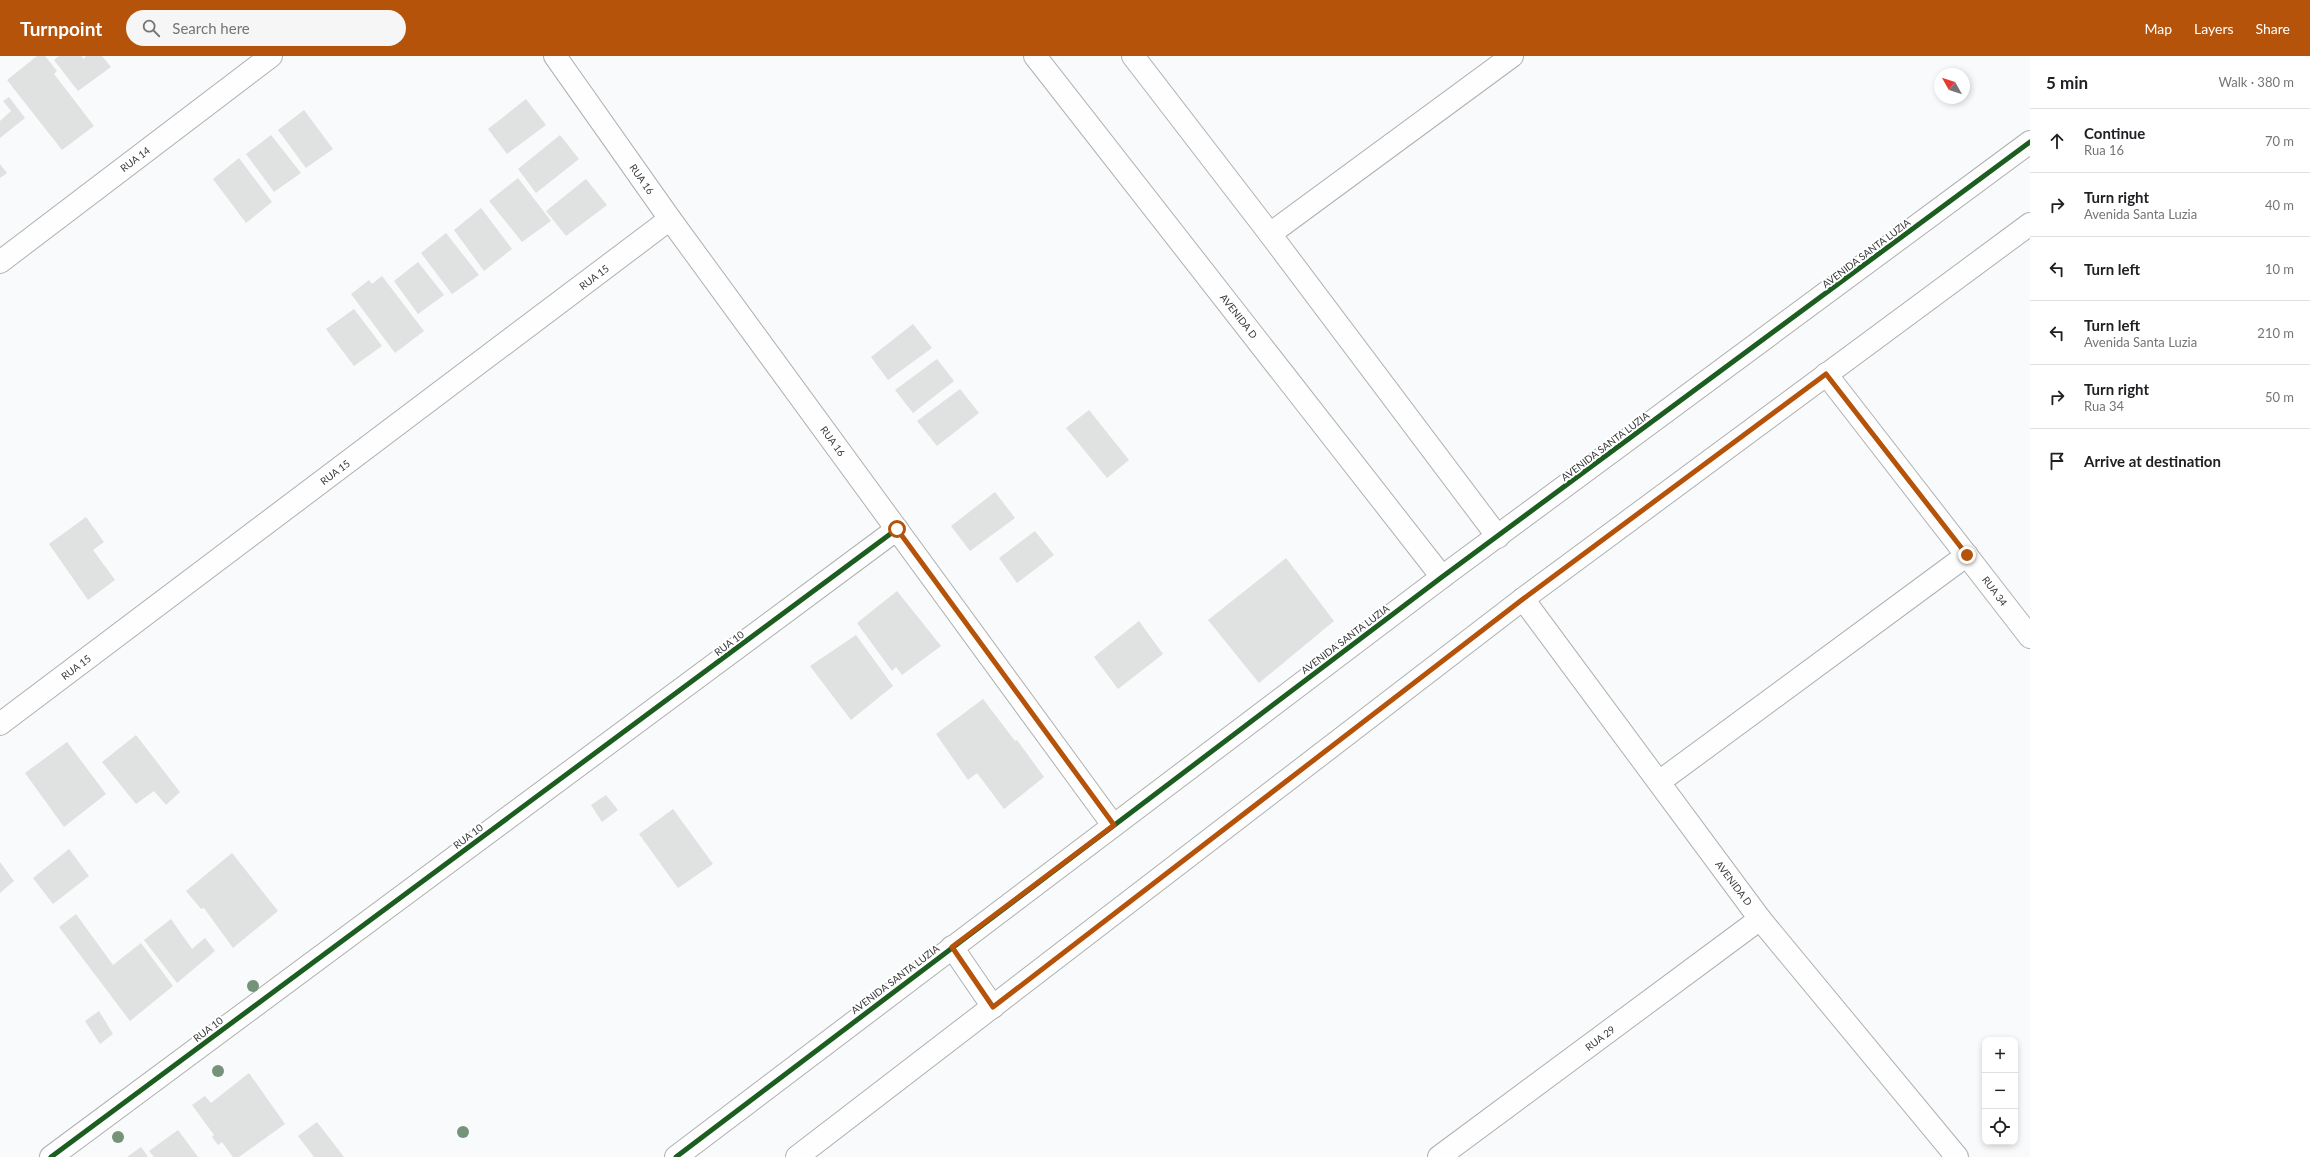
<!DOCTYPE html>
<meta charset="utf-8">
<style>
:root{--surface:#fff;--page:#f6f6f6;--text:#202124;--muted:#757577;--line:#e0e0e0;--accent:#b45309}
body{margin:0;font-family:Lato,sans-serif;background:var(--page);color:var(--text)}
.controls{position:absolute;right:12px;bottom:12px;display:grid;overflow:hidden;border-radius:8px;box-shadow:0 2px 6px #0003}
.controls button{width:36px;height:36px;display:grid;place-items:center;padding:0;border:0;border-bottom:1px solid var(--line);background:var(--surface);color:var(--text);font:20px sans-serif}
.compass{position:absolute;left:1934px;top:12px;width:36px;height:36px;border-radius:50%;background:var(--surface);box-shadow:0 2px 6px #0003;rotate:309deg}
.stop{position:absolute;width:12px;height:12px;margin:-9px;border:3px solid #b45309;border-radius:50%;background:#fff}
.stop.end{background:#b45309;border-color:#fff;box-shadow:0 1px 4px #0008}
.list{margin:0;padding:0;list-style:none}
h2{display:flex;justify-content:space-between;align-items:center;height:52px;margin:0;padding:0 16px;font-size:17px}
h2 small{font-size:13px;font-weight:400;color:var(--muted)}
.list li{display:grid;grid-template-columns:26px 1fr auto;gap:12px;align-items:center;box-sizing:border-box;height:64px;padding:0 16px;border-top:1px solid var(--line)}
.list b{display:block;font-size:15px;white-space:nowrap}
.list p{margin:0;font-size:13px;white-space:nowrap;color:var(--muted)}
.list em{font-size:13px;font-style:normal;color:var(--muted)}
.icon{flex:none;width:22px;height:22px;fill:none;stroke:currentColor;stroke-width:2;stroke-linecap:round;stroke-linejoin:round}
.map{position:relative;flex:none;width:2030px;height:1101px;overflow:hidden}
header{display:flex;align-items:center;gap:24px;box-sizing:border-box;height:56px;padding:0 20px;background:var(--accent);color:#fff}
header strong{font-size:19px}
nav{display:flex;gap:22px;margin-inline-start:auto;font-size:14px}
.search{width:280px;height:36px;background:var(--page);display:flex;align-items:center;gap:10px;box-sizing:border-box;padding:0 14px;border-radius:22px;color:var(--muted);font-size:15px}
main{display:flex}
aside{flex:1;background:var(--surface)}
.map>svg:first-child{display:block}
</style>
<header>
<strong>Turnpoint</strong>
<div class="search"><svg class="icon" aria-label="search" viewBox="0 0 24 24"><circle cx="10" cy="10" r="6"/><path d="M15 15l6 6"/></svg>Search here</div>
<nav><a>Map</a><a>Layers</a><a>Share</a></nav>
</header>
<main>
<div class="map">
<svg width="2030" height="1101" viewBox="0 0 2030 1101">
<rect width="100%" height="100%" fill="#f9fafb"/>
<g fill="#e0e1e1">
<path d="M37 0H45L57 15 54 18 94 70 62 94 7 24Z"/>
<path d="M59 0H81L84 3 86 0H102L111 11 78 35 54 4Z"/>
<path d="M9 41 25 62 0 82V65L11 55 3 45Z"/>
<path d="M526 43 546 69 507 98 488 73Z"/>
<path d="M304 54 333 93 306 112 278 74Z"/>
<path d="M271 79 301 117 274 136 246 98Z"/>
<path d="M560 79 579 103 536 137 518 113Z"/>
<path d="M239 102 272 146 246 167 213 123Z"/>
<path d="M0 108 7 117 0 122Z"/>
<path d="M518 122 551 165 522 186 489 145Z"/>
<path d="M586 123 607 149 566 180 546 155Z"/>
<path d="M481 152 512 193 484 215 454 174Z"/>
<path d="M446 177 479 219 452 238 421 197Z"/>
<path d="M418 206 444 239 418 258 394 225Z"/>
<path d="M382 220 424 275 395 297 351 238 369 224 372 228Z"/>
<path d="M354 253 382 290 354 310 326 273Z"/>
<path d="M913 268 932 292 888 324 871 301Z"/>
<path d="M937 303 954 325 913 357 895 334Z"/>
<path d="M960 333 979 357 937 390 917 365Z"/>
<path d="M1089 354 1129 404 1107 422 1066 372Z"/>
<path d="M995 436 1015 462 970 495 951 470Z"/>
<path d="M86 461 104 486 93 494 115 524 88 544 49 488Z"/>
<path d="M1035 475 1054 499 1017 527 999 502Z"/>
<path d="M1286 502 1334 565 1259 627 1208 564Z"/>
<path d="M897 535 941 590 902 619 896 611 892 615 857 567Z"/>
<path d="M1139 565 1163 598 1118 633 1094 601Z"/>
<path d="M856 579 893 630 851 664 810 610Z"/>
<path d="M983 643 1015 685 1017 684 1044 721 1004 753 977 717 968 724 936 678Z"/>
<path d="M136 679 180 736 166 749 154 735 136 748 102 706Z"/>
<path d="M67 686 106 738 64 771 25 717Z"/>
<path d="M606 739 618 754 602 766 591 749Z"/>
<path d="M673 753 713 808 678 832 639 778Z"/>
<path d="M69 793 89 820 53 848 33 822Z"/>
<path d="M232 797 278 855 233 892 204 852 201 853 186 835Z"/>
<path d="M0 806 14 825 0 837Z"/>
<path d="M76 858 113 909 141 887 173 930 130 965 59 871Z"/>
<path d="M171 863 192 893 205 882 215 895 177 927 144 884Z"/>
<path d="M99 955 113 978 100 988 85 965Z"/>
<path d="M249 1017 285 1068 239 1101H233L222 1086 218 1089 212 1081 214 1079 192 1049 205 1040 211 1047Z"/>
<path d="M317 1066 344 1101H314L298 1080Z"/>
<path d="M178 1074 198 1101H154L149 1095Z"/>
<path d="M141 1091 148 1101H127Z"/>
</g>
<g fill="none" stroke-linecap="round" stroke-linejoin="round">
<g stroke="#afb0b1" stroke-width="24">
<g id="minor">
<path d="M555 0 670 163 1113 769"/>
<path d="M1035 0 1442 521"/>
<path d="M1133 0 1270 178 1498 481"/>
<path d="M1270 178 1512 0"/>
<path d="M0 206 271 0"/>
<path d="M1826 318 2030 581"/>
<path d="M1523 543 1760 863 1957 1101"/>
<path d="M0 668 670 163"/>
<path d="M1659 726 1967 499"/>
<path d="M952 891 993 951"/>
<path d="M51 1101 897 473"/>
<path d="M676 1101 1442 521 2030 86"/>
<path d="M797 1101 1523 543 2030 168"/>
<path d="M1439 1101 1760 863"/>
</g>
</g>
<use href="#minor" stroke="#fefefe" stroke-width="22"/>
<g stroke="#fff" stroke-width="8">
<g id="cycleway">
<path d="M51 1101 897 473"/>
<path d="M676 1101 1442 521 2030 86"/>
</g>
</g>
<use href="#cycleway" stroke="#1b5e20" stroke-width="5"/>
</g>
<g fill="#759378">
<circle cx="253" cy="930" r="6"/>
<circle cx="218" cy="1015" r="6"/>
<circle cx="463" cy="1076" r="6"/>
<circle cx="118" cy="1081" r="6"/>
</g>
<g fill="none" stroke-linecap="round" stroke-linejoin="round">
<path stroke="#b45309" stroke-width="5" d="M897 473 1114 769 952 891 993 951 1523 543 1826 318 1967 499"/>
</g>
<g text-anchor="middle" stroke-width="4" stroke-linejoin="round" paint-order="stroke">
<g font-size="10" fill="#373838" stroke="#fff">
<text transform="translate(135 103) rotate(-37)" y="4">RUA 14</text>
<text transform="translate(642 123) rotate(55)" y="4">RUA 16</text>
<text transform="translate(1866 197) rotate(-37)" y="4">AVENIDA SANTA LUZIA</text>
<text transform="translate(594 221) rotate(-37)" y="4">RUA 15</text>
<text transform="translate(1239 260) rotate(52)" y="4">AVENIDA D</text>
<text transform="translate(833 385) rotate(54)" y="4">RUA 16</text>
<text transform="translate(1605 390) rotate(-37)" y="4">AVENIDA SANTA LUZIA</text>
<text transform="translate(335 416) rotate(-37)" y="4">RUA 15</text>
<text transform="translate(1995 535) rotate(53)" y="4">RUA 34</text>
<text transform="translate(1345 583) rotate(-37)" y="4">AVENIDA SANTA LUZIA</text>
<text transform="translate(729 587) rotate(-37)" y="4">RUA 10</text>
<text transform="translate(76 611) rotate(-37)" y="4">RUA 15</text>
<text transform="translate(468 780) rotate(-37)" y="4">RUA 10</text>
<text transform="translate(1734 827) rotate(53)" y="4">AVENIDA D</text>
<text transform="translate(895 923) rotate(-37)" y="4">AVENIDA SANTA LUZIA</text>
<text transform="translate(208 973) rotate(-37)" y="4">RUA 10</text>
<text transform="translate(1600 982) rotate(-37)" y="4">RUA 29</text>
</g>
</g>
</svg>
<div class="controls">
<button>+</button>
<button>−</button>
<button><svg class="icon" aria-label="locate" viewBox="0 0 24 24"><circle cx="12" cy="12" r="6"/><path d="M12 2v4M12 18v4M2 12h4M18 12h4"/></svg></button>
</div>
<svg class="compass" viewBox="-18 -18 36 36"><path d="M0-13l5 13h-10z" fill="#e53935"/><path d="M0 13l5-13h-10z" fill="#757577"/></svg>
<div class="stop" style="left:897px;top:473px"></div>
<div class="stop end" style="left:1967px;top:499px"></div>
</div>
<aside>
<h2>5 min<small>Walk · 380 m</small></h2>
<ul class="list">
<li><svg class="icon" aria-label="ahead" viewBox="0 0 24 24"><path d="M12 20V5M6 11l6-6 6 6"/></svg><div><b>Continue</b><p>Rua 16</p></div><em>70 m</em></li>
<li><svg class="icon" aria-label="right" viewBox="0 0 24 24"><path d="M7 20v-9h11M14 6l5 5-5 5"/></svg><div><b>Turn right</b><p>Avenida Santa Luzia</p></div><em>40 m</em></li>
<li><svg class="icon" aria-label="left" viewBox="0 0 24 24"><path d="M17 20v-9H6M10 6l-5 5 5 5"/></svg><div><b>Turn left</b></div><em>10 m</em></li>
<li><svg class="icon" aria-label="left" viewBox="0 0 24 24"><path d="M17 20v-9H6M10 6l-5 5 5 5"/></svg><div><b>Turn left</b><p>Avenida Santa Luzia</p></div><em>210 m</em></li>
<li><svg class="icon" aria-label="right" viewBox="0 0 24 24"><path d="M7 20v-9h11M14 6l5 5-5 5"/></svg><div><b>Turn right</b><p>Rua 34</p></div><em>50 m</em></li>
<li><svg class="icon" aria-label="arrive" viewBox="0 0 24 24"><path d="M6 21V4h12l-3 4 3 4H6"/></svg><div><b>Arrive at destination</b></div></li>
</ul>
</aside>
</main>
